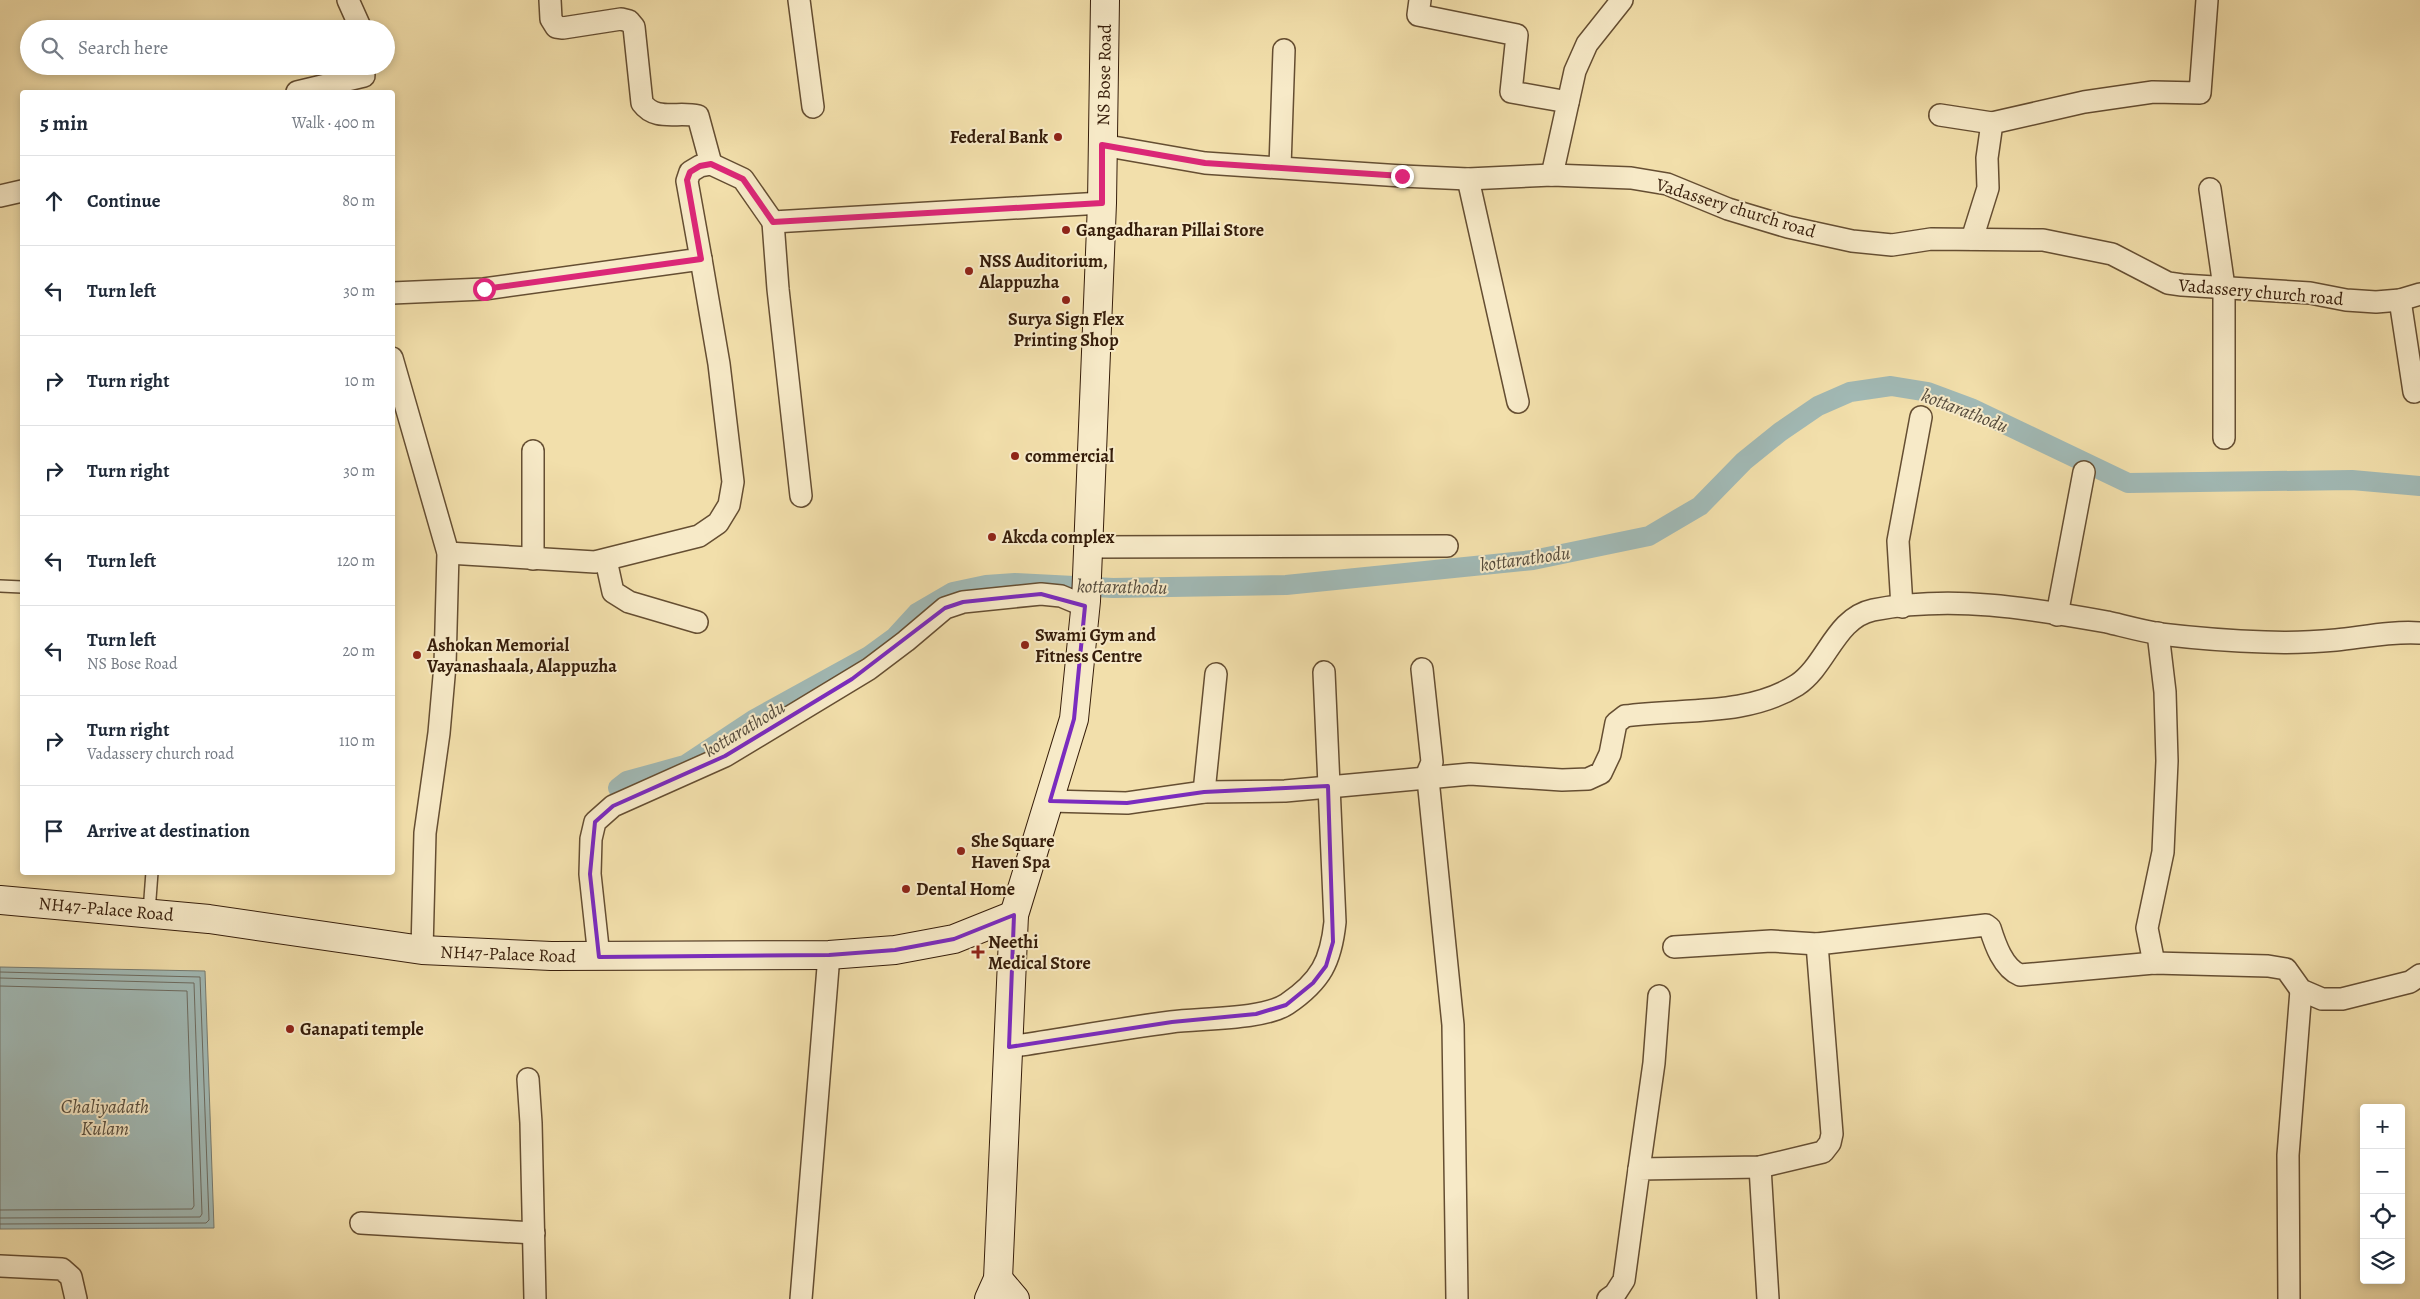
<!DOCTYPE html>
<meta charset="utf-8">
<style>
:root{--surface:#fff;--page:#f2f2f3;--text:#1f2937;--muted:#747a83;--line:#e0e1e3}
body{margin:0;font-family:Alegreya,serif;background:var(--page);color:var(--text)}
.controls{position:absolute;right:15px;bottom:15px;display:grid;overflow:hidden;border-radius:5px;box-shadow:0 2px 8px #0003}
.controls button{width:45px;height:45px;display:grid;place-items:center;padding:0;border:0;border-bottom:1px solid var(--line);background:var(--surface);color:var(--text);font:25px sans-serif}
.stop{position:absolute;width:15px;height:15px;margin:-11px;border:4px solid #db2777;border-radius:50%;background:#fff}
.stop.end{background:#db2777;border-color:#fff;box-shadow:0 1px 5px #0008}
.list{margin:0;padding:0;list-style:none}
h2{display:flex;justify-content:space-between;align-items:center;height:65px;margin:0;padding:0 20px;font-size:21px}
h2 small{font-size:16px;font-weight:400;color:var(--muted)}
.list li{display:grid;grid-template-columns:32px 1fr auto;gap:15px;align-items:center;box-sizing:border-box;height:90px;padding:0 20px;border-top:1px solid var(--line)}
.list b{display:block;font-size:19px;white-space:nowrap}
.list p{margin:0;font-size:16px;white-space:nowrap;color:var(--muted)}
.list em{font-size:16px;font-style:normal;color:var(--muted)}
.icon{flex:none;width:28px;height:28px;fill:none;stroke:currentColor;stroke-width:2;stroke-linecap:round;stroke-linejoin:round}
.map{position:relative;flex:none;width:2420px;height:1299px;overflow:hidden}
.search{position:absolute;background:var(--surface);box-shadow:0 2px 8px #0003;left:20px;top:20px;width:375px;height:55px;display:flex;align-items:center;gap:12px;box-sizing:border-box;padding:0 18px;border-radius:28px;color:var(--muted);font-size:19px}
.panel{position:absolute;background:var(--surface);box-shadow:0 2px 8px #0003;left:20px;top:90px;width:375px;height:785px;border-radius:5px}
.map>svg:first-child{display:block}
</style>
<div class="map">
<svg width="2420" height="1299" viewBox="0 0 2420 1299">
<rect width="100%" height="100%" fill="#f2dfab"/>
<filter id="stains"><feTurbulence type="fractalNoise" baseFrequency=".004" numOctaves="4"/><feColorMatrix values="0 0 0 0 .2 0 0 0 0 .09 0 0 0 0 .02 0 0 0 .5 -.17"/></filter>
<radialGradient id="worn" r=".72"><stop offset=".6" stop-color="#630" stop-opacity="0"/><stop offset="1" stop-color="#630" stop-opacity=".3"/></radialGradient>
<path fill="#a1b9b5" stroke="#767b71" d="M0 967 205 971 214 1228 0 1229Z"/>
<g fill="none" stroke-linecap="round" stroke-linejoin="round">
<g stroke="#6c6b60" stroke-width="1">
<path d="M0 972 200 977 209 1220 206 1223 0 1224"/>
<path d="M0 978 194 983 202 1214 200 1217 0 1218"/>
<path d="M0 986 187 991 194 1206 192 1209 0 1210"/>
</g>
<path stroke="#a1b9b5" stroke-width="20" d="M618 788 627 781 685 765 753 720 869 656 895 637 917 613 953 592 986 585 1015 583 1113 588 1286 585 1533 560 1649 536 1700 506 1744 461 1780 432 1818 406 1850 392 1891 386 1928 392 1971 408 2128 483 2352 480 2420 486"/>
<g stroke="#654e32" stroke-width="14">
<g id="service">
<path d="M0 586 22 587"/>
<path d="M149 912 152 872"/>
</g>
</g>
<g stroke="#654e32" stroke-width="24">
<g id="minor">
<path d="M348 0 361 29"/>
<path d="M550 0 551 19 556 27 563 28 621 19 629 21 634 27 642 103C656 122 678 111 698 116L711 164"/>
<path d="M799 0 813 107"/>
<path d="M1420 0 1418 15 1517 35 1511 92 1568 102"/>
<path d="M297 92 364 76 363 66"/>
<path d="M1940 115 1992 123"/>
<path d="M1102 145 1205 163 1402 176 1468 179 1552 175 1631 178 1667 184 1728 209 1788 227 1852 241 1892 245 1931 239 2043 240 2112 254 2168 283 2182 285 2310 293 2346 300 2376 302 2400 300 2420 294"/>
<path d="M1280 167 1284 50"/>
<path d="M1552 175 1575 71 1587 44 1622 0"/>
<path d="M1468 179 1518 402"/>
<path d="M2210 189 2224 287V438"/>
<path d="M0 196 22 191"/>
<path d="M773 222 778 289 801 496"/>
<path d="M1972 239 1988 188 1987 158 1992 123 2084 102 2153 92 2200 93 2207 0"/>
<path d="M392 293 484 289 701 259 687 181 690 172 700 166 711 164 743 179 773 222 1102 203"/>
<path d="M2400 300 2414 392"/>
<path d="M392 358 448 553 445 665 439 733 425 833 422 950"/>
<path d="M533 451V559"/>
<path d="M1088 547 1447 546"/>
<path d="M448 553 595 562 699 536 718 523 729 505 733 482 719 364 701 259"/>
<path d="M606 560 613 592 629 602 697 622"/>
<path d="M1902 607 1898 541 1921 417"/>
<path d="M2057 615 2084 472"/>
<path d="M1422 669 1432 762 1425 779"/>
<path d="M1428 779 1453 1025 1457 1299"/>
<path d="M1204 792 1216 674"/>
<path d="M1050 801 1127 803 1204 792 1285 791 1470 774 1562 780 1588 779 1601 773 1610 754 1616 723 1625 716C1681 708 1746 717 1797 685 1827 665 1835 618 1873 610 1952 595 2029 608 2107 622 2124 626 2142 631 2160 634 2194 638 2230 641 2265 642 2288 643 2313 642 2336 640 2364 637 2392 631 2420 633"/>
<path d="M1674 947 1771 941 1817 944"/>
<path d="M599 957 590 874 591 839 595 822 613 806 725 756 869 669 906 641 945 608 963 602 1041 594 1061 596 1085 606"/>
<path d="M2154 963 2147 928 2163 852 2167 761 2165 692 2158 633"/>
<path d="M1009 1047C1063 1039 1117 1029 1171 1022 1201 1018 1263 1020 1287 1004 1321 981 1331 961 1335 922L1324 672"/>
<path d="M528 1079 531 1123 535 1299"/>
<path d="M1760 1167 1768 1299"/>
<path d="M1639 1169 1654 1063 1659 996"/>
<path d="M361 1223 534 1233"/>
<path d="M0 1266 62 1269 71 1277 76 1299"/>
<path d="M801 1299 829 955"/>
<path d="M1608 1299 1615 1294 1624 1280 1639 1169 1760 1167 1823 1152 1830 1143 1832 1134 1817 944 1986 925 1990 928C1995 944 2003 968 2020 975L2154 963 2268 966 2286 969 2301 990 2322 999H2342L2410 982 2420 975"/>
<path d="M2289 1299 2288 1155 2301 990"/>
</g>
</g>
<g stroke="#361d0a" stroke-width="30">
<g id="secondary">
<path d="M0 900 209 919 422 950 551 956 829 955 895 950 954 939 1014 915"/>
<path d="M998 1279 1015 1299"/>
<path d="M989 1299 998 1279 1014 915 1074 719 1086 601 1102 203 1105 0"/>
</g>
</g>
<use href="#service" stroke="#f7eac8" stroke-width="11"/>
<use href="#minor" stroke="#f7eac8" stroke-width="21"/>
<use href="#secondary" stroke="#f7eac8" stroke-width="28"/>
</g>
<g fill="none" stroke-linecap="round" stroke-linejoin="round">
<path stroke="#db2777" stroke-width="6" d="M484 289 701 259 687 180 690 172 700 166 711 164 743 179 773 222 1102 203V145L1205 163 1402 176"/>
</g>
<path fill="none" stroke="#7b2cbf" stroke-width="4" stroke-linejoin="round" d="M1041 594 1085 606 1074 719 1050 801 1127 803 1204 792 1328 786 1333 942 1326 966 1313 983 1286 1005 1256 1014 1172 1022 1009 1047 1014 915 954 939 895 950 829 955 599 957 590 874 595 822 613 806 725 756 852 679 945 608 963 602Z"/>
<g fill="#8f2418" stroke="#f7eac8" stroke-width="2">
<circle cx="1058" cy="137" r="5"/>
<circle cx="1066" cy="230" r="5"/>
<circle cx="969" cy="271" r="5"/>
<circle cx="1066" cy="300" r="5"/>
<circle cx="1015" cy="456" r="5"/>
<circle cx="992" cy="537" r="5"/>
<circle cx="1025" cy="645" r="5"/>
<circle cx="417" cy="655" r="5"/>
<circle cx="961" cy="851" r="5"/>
<circle cx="906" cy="889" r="5"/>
<path d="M975.5 944.5h5v5h5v5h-5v5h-5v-5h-5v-5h5z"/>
<circle cx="290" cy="1029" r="5"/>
</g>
<g text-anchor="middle" stroke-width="4" stroke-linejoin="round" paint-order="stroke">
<g font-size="18" fill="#361d0a" stroke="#f7eac8">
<text transform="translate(1104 75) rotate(-89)" y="6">NS Bose Road</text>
<text transform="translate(1736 208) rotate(17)" y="6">Vadassery church road</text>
<text transform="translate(2261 292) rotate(5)" y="6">Vadassery church road</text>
<text transform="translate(106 909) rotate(5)" y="6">NH47-Palace Road</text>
<text transform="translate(508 954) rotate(2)" y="6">NH47-Palace Road</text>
</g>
<g font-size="18" font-weight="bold" fill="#361d0a" stroke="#f7eac8" text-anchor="start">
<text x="1048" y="143" text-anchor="end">Federal Bank</text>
<text x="1076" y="236">Gangadharan Pillai Store</text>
<text x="979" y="267">NSS Auditorium,<tspan x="979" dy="21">Alappuzha</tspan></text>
<text x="1066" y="325" text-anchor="middle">Surya Sign Flex<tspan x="1066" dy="21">Printing Shop</tspan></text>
<text x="1025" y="462">commercial</text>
<text x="1002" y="543">Akcda complex</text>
<text x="1035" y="641">Swami Gym and<tspan x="1035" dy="21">Fitness Centre</tspan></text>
<text x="427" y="651">Ashokan Memorial<tspan x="427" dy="21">Vayanashaala, Alappuzha</tspan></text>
<text x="971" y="847">She Square<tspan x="971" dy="21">Haven Spa</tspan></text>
<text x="916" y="895">Dental Home</text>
<text x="988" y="948">Neethi<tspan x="988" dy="21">Medical Store</tspan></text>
<text x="300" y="1035">Ganapati temple</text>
</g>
<g font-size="19" font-style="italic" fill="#564c3d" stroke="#f7eac8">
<text transform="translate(1965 410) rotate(21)" y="7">kottarathodu</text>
<text transform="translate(1525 558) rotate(-8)" y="7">kottarathodu</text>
<text transform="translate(1122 586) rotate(1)" y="7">kottarathodu</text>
<text transform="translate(744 728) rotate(-31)" y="7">kottarathodu</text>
<text x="105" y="1113">Chaliyadath<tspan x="105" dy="22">Kulam</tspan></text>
</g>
</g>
<rect width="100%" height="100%" filter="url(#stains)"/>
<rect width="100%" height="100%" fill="url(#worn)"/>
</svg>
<div class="controls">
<button>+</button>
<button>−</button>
<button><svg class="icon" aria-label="locate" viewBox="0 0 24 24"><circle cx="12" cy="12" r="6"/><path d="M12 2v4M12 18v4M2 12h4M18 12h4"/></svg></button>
<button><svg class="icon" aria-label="layers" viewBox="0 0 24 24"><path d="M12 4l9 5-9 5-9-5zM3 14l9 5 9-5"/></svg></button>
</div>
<div class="stop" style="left:484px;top:289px"></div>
<div class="stop end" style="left:1402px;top:176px"></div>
<div class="search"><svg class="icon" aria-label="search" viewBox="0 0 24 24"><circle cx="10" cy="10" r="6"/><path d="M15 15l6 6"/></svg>Search here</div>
<section class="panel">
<h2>5 min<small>Walk · 400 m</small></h2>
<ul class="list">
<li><svg class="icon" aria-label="ahead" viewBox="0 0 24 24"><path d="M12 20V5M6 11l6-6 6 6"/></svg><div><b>Continue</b></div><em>80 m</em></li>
<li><svg class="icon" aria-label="left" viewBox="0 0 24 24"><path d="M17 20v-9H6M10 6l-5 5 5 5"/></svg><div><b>Turn left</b></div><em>30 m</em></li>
<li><svg class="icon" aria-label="right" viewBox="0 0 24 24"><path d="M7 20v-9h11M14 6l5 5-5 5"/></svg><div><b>Turn right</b></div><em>10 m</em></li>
<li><svg class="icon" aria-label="right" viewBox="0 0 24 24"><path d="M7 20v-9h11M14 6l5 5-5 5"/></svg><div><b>Turn right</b></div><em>30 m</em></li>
<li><svg class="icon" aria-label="left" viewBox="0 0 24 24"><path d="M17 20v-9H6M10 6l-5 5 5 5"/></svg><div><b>Turn left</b></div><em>120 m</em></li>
<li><svg class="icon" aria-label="left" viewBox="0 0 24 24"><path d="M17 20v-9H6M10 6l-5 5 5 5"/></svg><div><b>Turn left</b><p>NS Bose Road</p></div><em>20 m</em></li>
<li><svg class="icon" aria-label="right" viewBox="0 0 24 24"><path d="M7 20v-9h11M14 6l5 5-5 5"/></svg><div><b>Turn right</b><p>Vadassery church road</p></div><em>110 m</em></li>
<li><svg class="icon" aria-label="arrive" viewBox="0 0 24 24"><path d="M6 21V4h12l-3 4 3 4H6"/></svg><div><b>Arrive at destination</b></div></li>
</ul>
</section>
</div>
